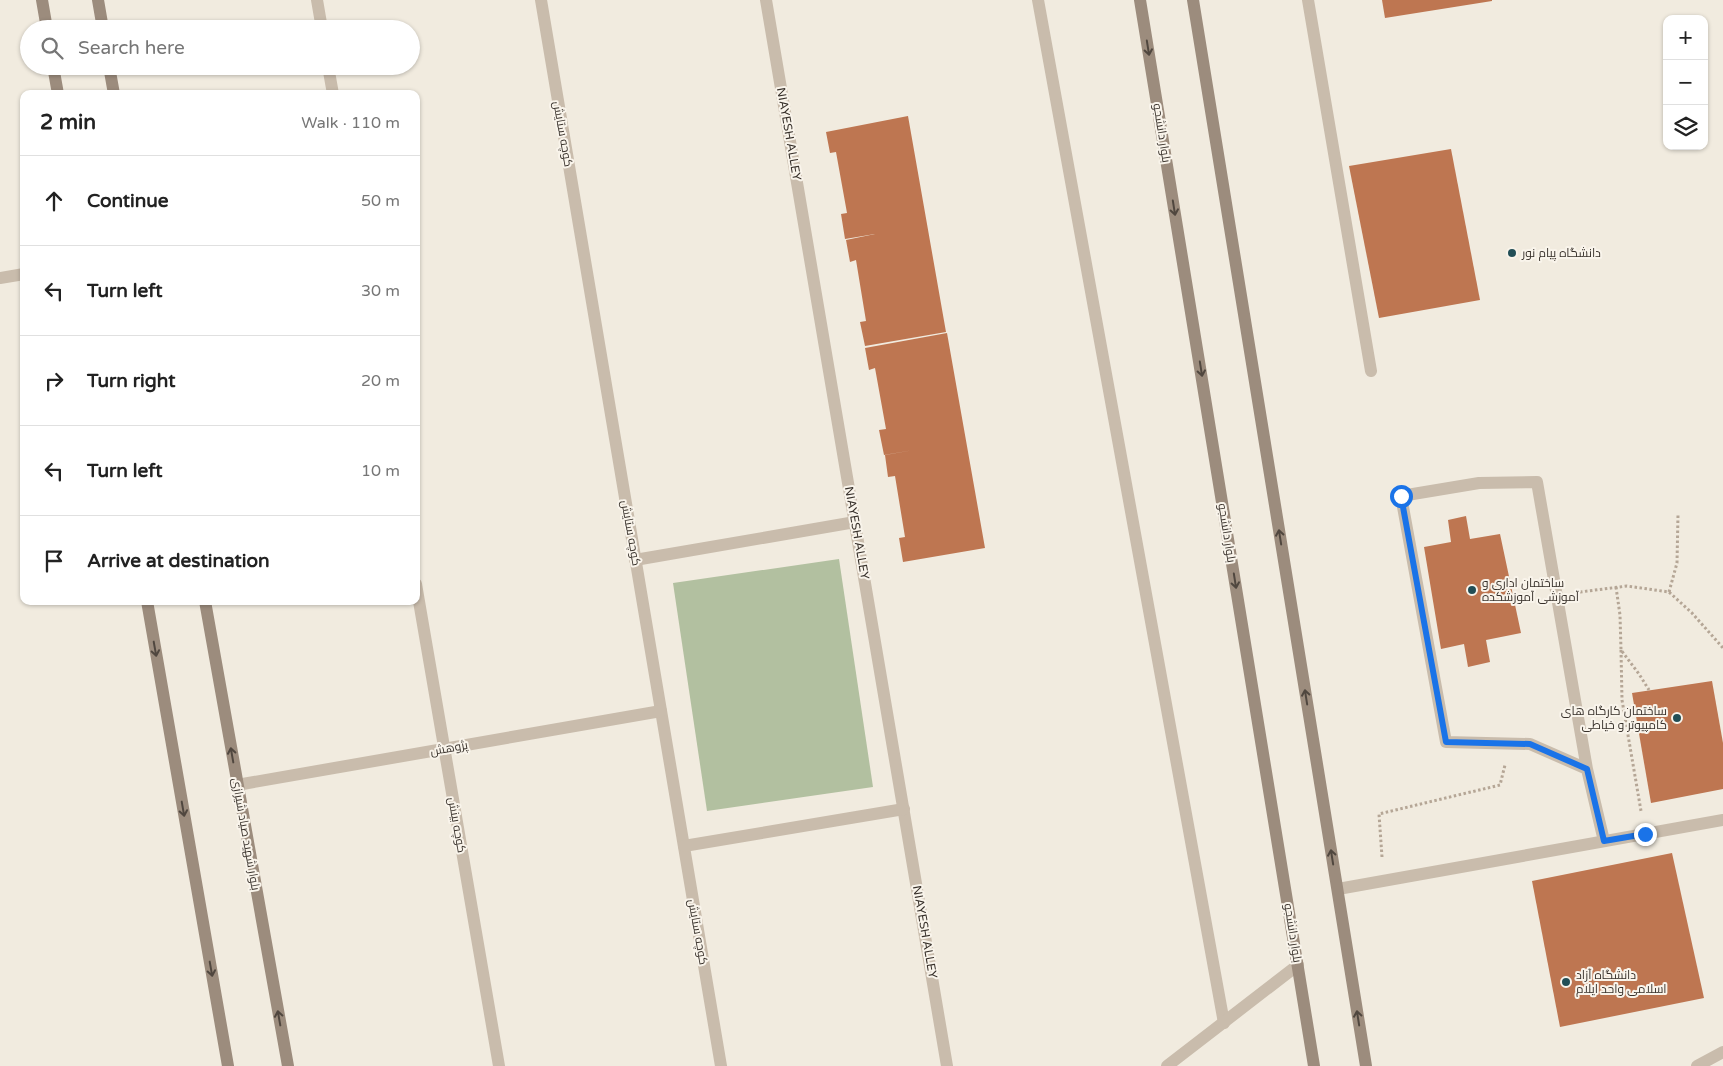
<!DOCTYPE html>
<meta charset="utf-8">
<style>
:root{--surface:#fff;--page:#f6f6f6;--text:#222;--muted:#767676;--line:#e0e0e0}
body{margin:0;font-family:"Varela Round",Cairo,sans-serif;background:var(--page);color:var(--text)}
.controls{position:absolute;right:15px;top:15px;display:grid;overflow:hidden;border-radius:10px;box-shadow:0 1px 4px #0004}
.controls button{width:45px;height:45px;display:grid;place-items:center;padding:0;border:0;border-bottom:1px solid var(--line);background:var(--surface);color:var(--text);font:25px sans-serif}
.stop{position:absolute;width:15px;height:15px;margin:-11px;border:4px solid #1a73e8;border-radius:50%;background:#fff}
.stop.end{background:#1a73e8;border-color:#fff;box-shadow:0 1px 5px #0008}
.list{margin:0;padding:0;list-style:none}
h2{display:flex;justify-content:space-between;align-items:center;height:65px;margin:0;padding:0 20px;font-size:21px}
h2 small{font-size:16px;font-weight:400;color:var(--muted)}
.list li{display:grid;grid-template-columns:32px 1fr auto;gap:15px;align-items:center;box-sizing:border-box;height:90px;padding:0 20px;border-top:1px solid var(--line)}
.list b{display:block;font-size:19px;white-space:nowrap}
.list em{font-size:16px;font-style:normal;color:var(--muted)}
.icon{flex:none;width:28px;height:28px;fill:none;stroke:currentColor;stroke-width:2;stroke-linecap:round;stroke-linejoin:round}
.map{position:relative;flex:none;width:1723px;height:1066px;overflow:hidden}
.search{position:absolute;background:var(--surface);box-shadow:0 1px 4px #0004;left:20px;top:20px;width:400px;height:55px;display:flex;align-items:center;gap:12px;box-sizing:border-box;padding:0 18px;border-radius:28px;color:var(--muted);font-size:19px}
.panel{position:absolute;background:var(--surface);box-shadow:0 1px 4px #0004;left:20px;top:90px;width:400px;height:515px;border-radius:10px}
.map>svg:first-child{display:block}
</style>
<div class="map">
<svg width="1723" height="1066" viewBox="0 0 1723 1066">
<rect width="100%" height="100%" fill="#f1ebdf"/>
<path fill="#b2c0a0" d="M839 559 873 787 707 811 673 583Z"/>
<g fill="#be7651">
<path d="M1382 0H1492V1L1385 18Z"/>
<path d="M908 116 946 332 865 346 860 322 866 321 856 260 850 262 846 240 875 234 845 239 841 214 847 213 836 152 830 153 826 132Z"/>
<path d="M1451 149 1480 300 1379 318 1349 166Z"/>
<path d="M947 333 985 548 903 562 899 538 905 537 895 476 888 477 885 455 914 450 884 455 879 430 886 429 875 368 869 370 865 348Z"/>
<path d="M1466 516 1470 539 1500 534 1521 633 1486 640 1490 662 1468 667 1464 644 1441 649 1424 547 1451 542 1448 520Z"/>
<path d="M1712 681 1723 743V789L1651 803 1632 693Z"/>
<path d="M1672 853 1704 998 1560 1027 1532 881Z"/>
</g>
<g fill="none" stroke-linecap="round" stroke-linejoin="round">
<g stroke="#b5a696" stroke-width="3" stroke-dasharray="2.5 2.5" stroke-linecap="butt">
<path d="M1616 587 1620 615 1621 650 1639 674 1649 690"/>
<path d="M1580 592 1627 586 1669 592 1692 613 1723 648"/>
<path d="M1669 592 1677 563 1678 515"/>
<path d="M1621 650 1622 700 1641 811"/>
<path d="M1382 857 1379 814 1500 785 1505 765"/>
</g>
<g stroke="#c9bcac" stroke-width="12">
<path d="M1308 0 1371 371"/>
<path d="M1587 769 1537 482 1479 483 1401 496 1446 742 1530 744 1587 769 1604 841"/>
<path d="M1338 889 1723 820"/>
<path d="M1697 1066 1723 1052"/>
</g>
<g stroke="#c9bcac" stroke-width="12">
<path d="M317 0 322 29"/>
<path d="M541 0 721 1066"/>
<path d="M766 0 947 1066"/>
<path d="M1038 0 1224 1023"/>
<path d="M328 66 333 94"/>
<path d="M0 278 24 274"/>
<path d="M635 560 855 522"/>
<path d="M416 584 499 1066"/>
<path d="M237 785 661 711"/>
<path d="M684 846 904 809"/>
<path d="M1167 1066 1298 965"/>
</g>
<g stroke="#9c8c7d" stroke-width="12">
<path d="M42 0 47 29"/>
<path d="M98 0 103 29"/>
<path d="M1140 0 1314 1066"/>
<path d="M1193 0 1366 1066"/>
<path d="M53 66 58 94"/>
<path d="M109 66 114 94"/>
<path d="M147 601 228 1066"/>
<path d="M205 601 288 1066"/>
</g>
</g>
<defs><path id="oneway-shaft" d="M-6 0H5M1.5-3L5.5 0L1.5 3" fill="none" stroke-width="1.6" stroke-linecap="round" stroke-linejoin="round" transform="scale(1.25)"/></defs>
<g stroke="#50473f">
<use href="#oneway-shaft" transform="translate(1148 48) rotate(81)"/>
<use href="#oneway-shaft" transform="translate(1174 208) rotate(81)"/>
<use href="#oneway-shaft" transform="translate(1201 369) rotate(81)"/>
<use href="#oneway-shaft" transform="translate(1280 537) rotate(-99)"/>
<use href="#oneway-shaft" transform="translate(1235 581) rotate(81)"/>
<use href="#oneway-shaft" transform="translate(155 649) rotate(80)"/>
<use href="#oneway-shaft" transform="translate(1306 697) rotate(-99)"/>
<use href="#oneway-shaft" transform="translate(232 755) rotate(-100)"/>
<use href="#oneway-shaft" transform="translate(183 809) rotate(80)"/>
<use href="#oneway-shaft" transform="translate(1332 857) rotate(-99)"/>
<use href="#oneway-shaft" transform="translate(211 969) rotate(80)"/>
<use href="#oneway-shaft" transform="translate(279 1018) rotate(-100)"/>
<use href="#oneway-shaft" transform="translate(1358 1018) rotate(-99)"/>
</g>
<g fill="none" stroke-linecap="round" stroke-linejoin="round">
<path stroke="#1a73e8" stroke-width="6" d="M1401 496 1446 742 1530 744 1587 769 1604 841 1645 834"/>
</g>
<g fill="#224e56" stroke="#f9f4eb" stroke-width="2">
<circle cx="1512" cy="253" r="5"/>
<circle cx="1472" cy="590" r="5"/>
<circle cx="1677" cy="718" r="5"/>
<circle cx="1566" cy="982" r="5"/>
</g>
<g text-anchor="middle" stroke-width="4" stroke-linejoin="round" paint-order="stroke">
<g font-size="12" fill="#37302a" stroke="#f9f4eb">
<text transform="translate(1162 133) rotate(81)" y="4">بلوار دانشجو</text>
<text transform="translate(563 134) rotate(80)" y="4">کوچه ستایش</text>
<text transform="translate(789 134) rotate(80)" y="4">NIAYESH ALLEY</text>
<text transform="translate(631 533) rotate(80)" y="4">کوچه ستایش</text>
<text transform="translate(857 533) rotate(80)" y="4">NIAYESH ALLEY</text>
<text transform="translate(1227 533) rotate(81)" y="4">بلوار دانشجو</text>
<text transform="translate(449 748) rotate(-10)" y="4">پژوهش</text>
<text transform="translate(457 825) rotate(80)" y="4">کوچه بینش</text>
<text transform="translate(246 834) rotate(80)" y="4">بلوار شهید صیاد شیرازی</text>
<text transform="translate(698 932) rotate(80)" y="4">کوچه ستایش</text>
<text transform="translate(925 932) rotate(80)" y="4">NIAYESH ALLEY</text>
<text transform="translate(1293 933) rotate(81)" y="4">بلوار دانشجو</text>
</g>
<g font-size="12" fill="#37302a" stroke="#f9f4eb" text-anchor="start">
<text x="1522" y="257">دانشگاه پیام نور</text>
<text x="1482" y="587">ساختمان اداری و<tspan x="1482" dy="14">آموزشی آموزشکده</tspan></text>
<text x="1667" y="715" text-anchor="end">ساختمان کارگاه های<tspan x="1667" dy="14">کامپیوتر و خیاطی</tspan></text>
<text x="1576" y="979">دانشگاه آزاد<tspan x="1576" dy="14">اسلامی واحد ایلام</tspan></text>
</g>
</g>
</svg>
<div class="controls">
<button>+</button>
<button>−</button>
<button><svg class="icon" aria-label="layers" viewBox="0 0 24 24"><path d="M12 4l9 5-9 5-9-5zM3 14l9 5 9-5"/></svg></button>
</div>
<div class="stop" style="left:1401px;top:496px"></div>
<div class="stop end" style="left:1645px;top:834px"></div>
<div class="search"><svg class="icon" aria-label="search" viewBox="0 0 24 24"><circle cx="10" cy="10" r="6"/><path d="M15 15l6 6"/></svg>Search here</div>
<section class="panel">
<h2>2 min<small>Walk · 110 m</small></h2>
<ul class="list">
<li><svg class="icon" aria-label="ahead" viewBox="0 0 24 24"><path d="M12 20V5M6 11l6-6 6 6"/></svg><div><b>Continue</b></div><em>50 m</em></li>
<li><svg class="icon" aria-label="left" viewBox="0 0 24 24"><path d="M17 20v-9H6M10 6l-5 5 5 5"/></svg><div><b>Turn left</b></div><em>30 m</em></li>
<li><svg class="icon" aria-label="right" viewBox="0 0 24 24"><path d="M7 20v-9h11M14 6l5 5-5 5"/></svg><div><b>Turn right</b></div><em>20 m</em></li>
<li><svg class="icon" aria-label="left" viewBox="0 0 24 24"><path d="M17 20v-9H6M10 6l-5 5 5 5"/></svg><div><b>Turn left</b></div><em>10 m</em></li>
<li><svg class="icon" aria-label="arrive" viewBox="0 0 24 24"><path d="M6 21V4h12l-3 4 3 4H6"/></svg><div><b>Arrive at destination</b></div></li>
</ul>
</section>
</div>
